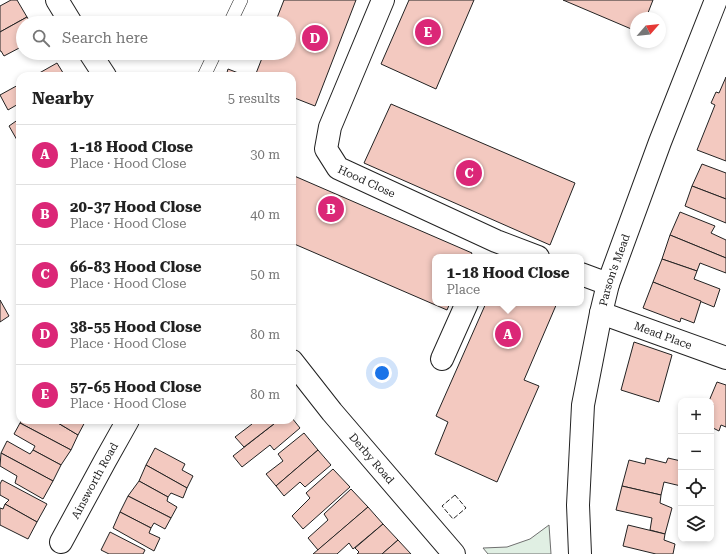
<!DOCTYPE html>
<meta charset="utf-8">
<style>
:root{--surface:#fff;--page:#f6f6f6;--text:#222;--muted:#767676;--line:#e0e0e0;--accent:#db2777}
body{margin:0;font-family:"Roboto Serif",serif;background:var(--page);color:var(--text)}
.controls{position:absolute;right:12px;bottom:12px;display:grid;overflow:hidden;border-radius:8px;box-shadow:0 2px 6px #0003}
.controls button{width:36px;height:36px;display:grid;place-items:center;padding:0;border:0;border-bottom:1px solid var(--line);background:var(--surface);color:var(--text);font:20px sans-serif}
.compass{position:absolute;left:630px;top:12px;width:36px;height:36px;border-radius:50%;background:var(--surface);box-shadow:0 2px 6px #0003;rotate:62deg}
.you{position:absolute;left:382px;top:373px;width:14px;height:14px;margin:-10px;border:3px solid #fff;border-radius:50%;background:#1a73e8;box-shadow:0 0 0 6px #1a73e833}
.badge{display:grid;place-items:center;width:26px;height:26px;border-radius:50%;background:var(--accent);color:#fff;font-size:13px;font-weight:700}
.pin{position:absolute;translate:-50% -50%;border:2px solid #fff;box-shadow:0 1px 4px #0006}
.popup{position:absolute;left:432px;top:254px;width:152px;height:52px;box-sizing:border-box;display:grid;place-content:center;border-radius:8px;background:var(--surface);filter:drop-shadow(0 1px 3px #0005);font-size:13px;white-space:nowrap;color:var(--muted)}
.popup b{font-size:15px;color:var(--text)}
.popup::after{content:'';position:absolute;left:50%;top:100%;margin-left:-8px;border:8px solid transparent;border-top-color:var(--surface)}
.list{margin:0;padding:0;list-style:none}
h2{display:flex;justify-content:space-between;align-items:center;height:52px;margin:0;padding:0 16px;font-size:17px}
h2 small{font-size:13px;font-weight:400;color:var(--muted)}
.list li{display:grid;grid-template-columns:26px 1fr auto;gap:12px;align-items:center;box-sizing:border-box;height:60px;padding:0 16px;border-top:1px solid var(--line)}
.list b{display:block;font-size:15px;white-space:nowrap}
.list p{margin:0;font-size:13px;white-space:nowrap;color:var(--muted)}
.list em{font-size:13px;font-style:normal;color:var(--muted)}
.icon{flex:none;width:22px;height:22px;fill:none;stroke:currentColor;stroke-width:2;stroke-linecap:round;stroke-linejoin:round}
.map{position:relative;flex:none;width:726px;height:554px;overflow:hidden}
.search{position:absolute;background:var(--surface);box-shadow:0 2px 6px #0003;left:16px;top:16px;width:280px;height:44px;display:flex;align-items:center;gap:10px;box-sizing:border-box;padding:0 14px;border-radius:22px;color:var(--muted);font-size:15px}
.panel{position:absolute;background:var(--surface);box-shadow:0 2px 6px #0003;left:16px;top:72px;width:280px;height:352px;border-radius:12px}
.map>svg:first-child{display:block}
</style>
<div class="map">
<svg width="726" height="554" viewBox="0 0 726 554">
<rect width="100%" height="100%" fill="#fff"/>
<path fill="#e0efe3" stroke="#6f6f6f" d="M549 525 551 554H488L483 548 507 547 530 539Z"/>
<g fill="#f3c9c0" stroke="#222">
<path d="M11 0H17L27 17 0 32V6Z"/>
<path d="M284 0H356L315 106 292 97V76H255L264 53H289V23H275Z"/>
<path d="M409 0H474L436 89 381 64Z"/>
<path d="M563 0H653L646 18H636V31Z"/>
<path d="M27 17 31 23H23V46L4 56 1 51H0V32Z"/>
<path d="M57 63 65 76H34Z"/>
<path d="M228 69 246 76H226Z"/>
<path d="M726 77V161L697 150 715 105 711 103 716 92 719 93Z"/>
<path d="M20 84V103L8 110 0 95Z"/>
<path d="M391 104 575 183 550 245 364 163Z"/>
<path d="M20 113V139L17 140 9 126 19 119 17 116Z"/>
<path d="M702 164 726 173V199L692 186Z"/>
<path d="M292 175 472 253 470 257H435V303H450L447 310 292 243Z"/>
<path d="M692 186 726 199V223L685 206Z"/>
<path d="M680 212 715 226 711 233 726 240V258L670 235Z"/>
<path d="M670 235 726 258V273L700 263 697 271 662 259Z"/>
<path d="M662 259 697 271 694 279 720 289 714 307 653 282Z"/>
<path d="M653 282 701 301 694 323 681 318 680 322 643 308Z"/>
<path d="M0 300 9 316 0 322Z"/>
<path d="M486 303H557L524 380 539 386 497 482 435 454 448 422 436 416Z"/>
<path d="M634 342 672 355 659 402 621 390Z"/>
<path d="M717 382 726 385V427L721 425 719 431 711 427V412L713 404 711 403V401H709Z"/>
<path d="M292 418 300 428 274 450 270 445 242 467 233 456 279 420H292Z"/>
<path d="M22 420H41L47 423 49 420H53L78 435 71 450 20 423Z"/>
<path d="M53 420H86L78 435Z"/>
<path d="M249 420H279L244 447 235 437 252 424Z"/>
<path d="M20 423 71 450 61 465 33 450 35 446 14 434Z"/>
<path d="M304 433 318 450 276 486 266 474 283 461 278 454Z"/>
<path d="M7 441 30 454 33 450 61 465 53 481 1 453Z"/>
<path d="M155 448 185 464 182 470 193 476 187 488 146 465Z"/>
<path d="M318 450 331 465 305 487 300 482 284 496 276 486Z"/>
<path d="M1 453 53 481 43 499 15 483 17 476 0 466Z"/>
<path d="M646 458 666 463 668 458 681 461V486L664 482 661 495 622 486 629 460 645 464Z"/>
<path d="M146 465 187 488 183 498 171 493 168 497 139 481Z"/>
<path d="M333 469 350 487 303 529 292 516 310 498 306 493Z"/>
<path d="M2 480 47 504 37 522 5 504 9 500 0 495V484Z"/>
<path d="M139 481 168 497 167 501 177 507 171 518 128 496Z"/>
<path d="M622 486 661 495 660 503 672 508 665 534 650 530 652 518 616 510Z"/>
<path d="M351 489 368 507 318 550 308 538 328 520 324 514Z"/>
<path d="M128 496 171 518 165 529 154 523 151 528 120 512Z"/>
<path d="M5 504 37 522 28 539 0 525V508L3 509Z"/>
<path d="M368 507 383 524 353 549 349 543 337 554H313Z"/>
<path d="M120 512 151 528 149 533 160 538 154 551 113 528Z"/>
<path d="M383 524 398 540 382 554H357L359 552 355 548Z"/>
<path d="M628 525 665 534 664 540 675 544 673 554H656L623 546Z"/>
<path d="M110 532 145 550 143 554H109L101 550Z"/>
<path d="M398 540 411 554H382Z"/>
</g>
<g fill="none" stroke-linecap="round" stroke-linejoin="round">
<g stroke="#222" stroke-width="14">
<g id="service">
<path d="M230 23 241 0"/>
<path d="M204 76 215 53"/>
</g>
</g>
<g stroke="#222" stroke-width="24">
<g id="minor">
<path d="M57 0 71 23"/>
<path id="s1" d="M383 0 330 127 326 149 338 168 496 241 538 257"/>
<path d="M90 53 105 76"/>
<path d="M581 274 608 284"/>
<path id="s2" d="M601 313 726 358"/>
<path d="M442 359 467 303"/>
<path id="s3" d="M292 361 332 412 454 554"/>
<path id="s4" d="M61 542 105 461 128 420"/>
<path id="s5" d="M580 554 578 505 583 405 601 313 608 284 660 142 716 0"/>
</g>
</g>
<use href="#service" stroke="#fff" stroke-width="13"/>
<use href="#minor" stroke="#fff" stroke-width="22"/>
<path stroke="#222" stroke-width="1" stroke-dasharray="5 2" stroke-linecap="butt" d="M455 495 466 508 453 519 442 506Z"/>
</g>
<g text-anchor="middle" stroke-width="3" stroke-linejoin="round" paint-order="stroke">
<g font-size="11" fill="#222" stroke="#fff">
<text dy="4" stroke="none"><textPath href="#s1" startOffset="214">Hood Close</textPath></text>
<text dy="4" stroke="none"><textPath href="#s5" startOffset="288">Parson's Mead</textPath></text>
<text dy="4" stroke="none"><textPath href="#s2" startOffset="66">Mead Place</textPath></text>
<text dy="4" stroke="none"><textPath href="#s3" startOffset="126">Derby Road</textPath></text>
<text dy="4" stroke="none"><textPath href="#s4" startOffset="70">Ainsworth Road</textPath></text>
</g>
</g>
</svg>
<div class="controls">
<button>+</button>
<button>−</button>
<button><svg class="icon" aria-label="locate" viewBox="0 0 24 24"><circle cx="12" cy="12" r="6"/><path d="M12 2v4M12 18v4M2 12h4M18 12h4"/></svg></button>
<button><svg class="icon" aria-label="layers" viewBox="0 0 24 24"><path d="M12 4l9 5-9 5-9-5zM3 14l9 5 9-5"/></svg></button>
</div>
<svg class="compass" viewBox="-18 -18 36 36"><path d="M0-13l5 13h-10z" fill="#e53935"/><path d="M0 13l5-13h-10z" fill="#767676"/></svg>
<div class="you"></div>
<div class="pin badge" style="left:508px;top:334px">A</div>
<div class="popup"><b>1-18 Hood Close</b>Place</div>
<div class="pin badge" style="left:331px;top:209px">B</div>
<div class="pin badge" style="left:469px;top:173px">C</div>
<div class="pin badge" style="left:315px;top:38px">D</div>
<div class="pin badge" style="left:428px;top:32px">E</div>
<div class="search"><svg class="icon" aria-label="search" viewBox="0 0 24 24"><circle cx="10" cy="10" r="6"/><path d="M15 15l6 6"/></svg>Search here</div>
<section class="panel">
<h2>Nearby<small>5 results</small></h2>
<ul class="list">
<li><span class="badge">A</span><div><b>1-18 Hood Close</b><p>Place · Hood Close</p></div><em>30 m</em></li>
<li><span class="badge">B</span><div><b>20-37 Hood Close</b><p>Place · Hood Close</p></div><em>40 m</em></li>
<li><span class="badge">C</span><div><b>66-83 Hood Close</b><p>Place · Hood Close</p></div><em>50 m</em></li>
<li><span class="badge">D</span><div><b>38-55 Hood Close</b><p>Place · Hood Close</p></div><em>80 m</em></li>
<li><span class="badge">E</span><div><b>57-65 Hood Close</b><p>Place · Hood Close</p></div><em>80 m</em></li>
</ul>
</section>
</div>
